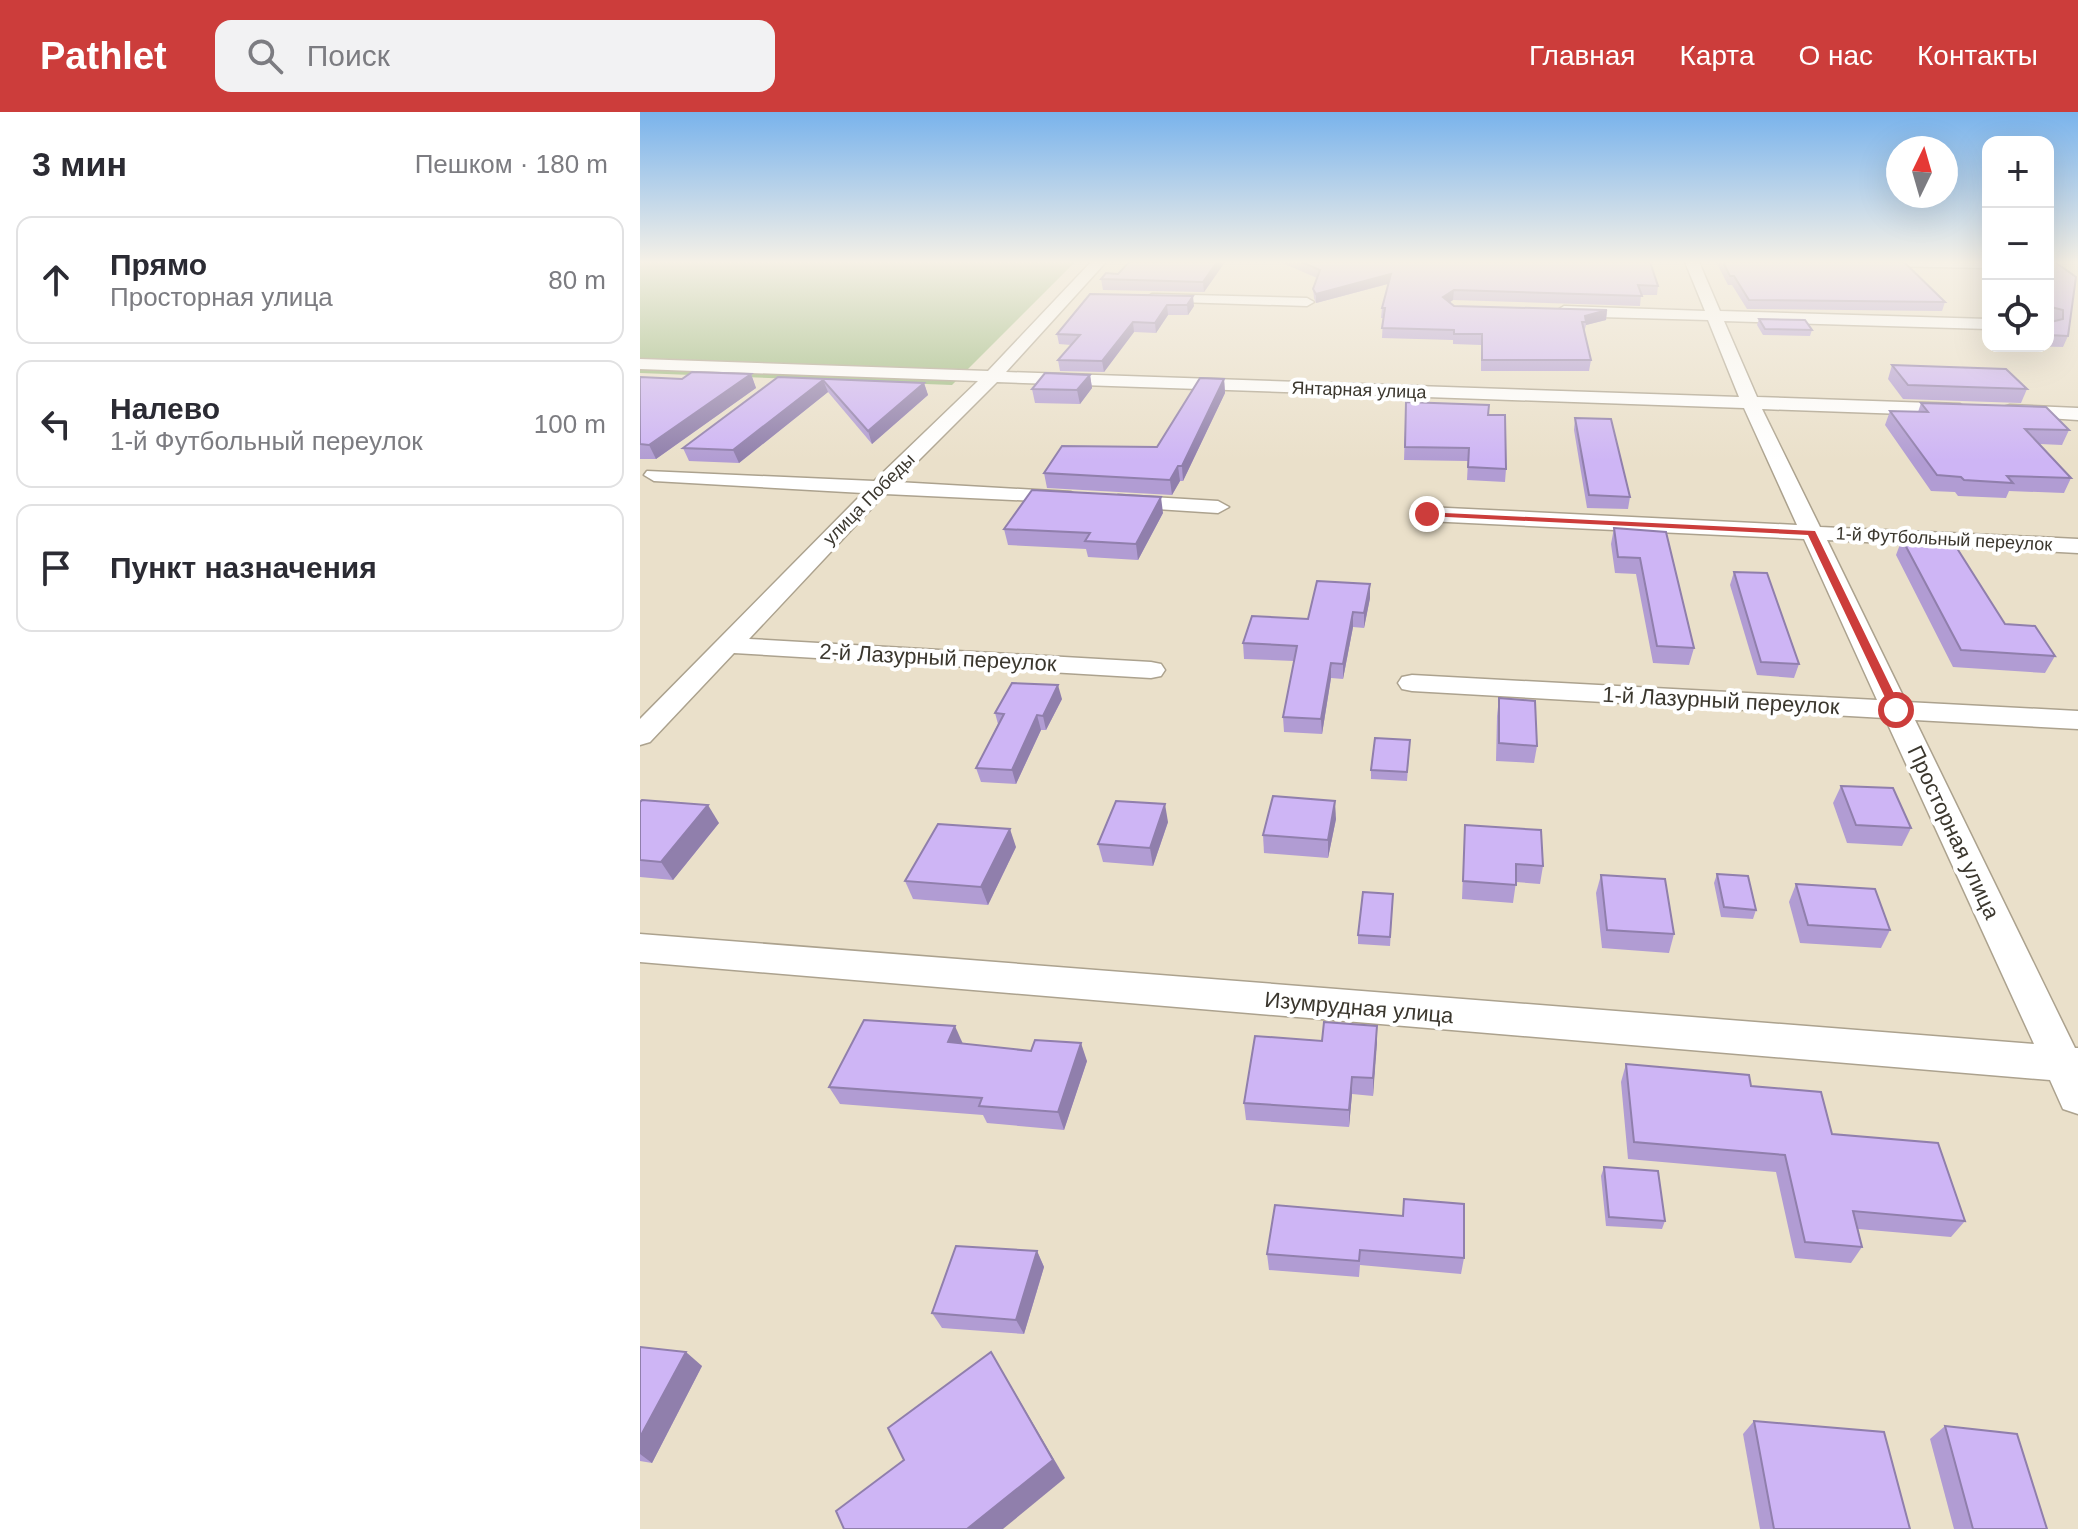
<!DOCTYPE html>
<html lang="ru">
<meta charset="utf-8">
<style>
:root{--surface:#fff;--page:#f2f2f3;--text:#2b2b33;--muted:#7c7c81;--line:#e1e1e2;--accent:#cc3d3b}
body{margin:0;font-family:Helvetica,sans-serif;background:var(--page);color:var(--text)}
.controls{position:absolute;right:24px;top:24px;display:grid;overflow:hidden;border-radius:16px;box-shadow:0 8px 32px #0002}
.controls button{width:72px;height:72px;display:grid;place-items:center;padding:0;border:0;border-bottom:2px solid var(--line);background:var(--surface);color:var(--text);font:40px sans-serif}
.compass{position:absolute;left:1246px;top:24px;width:72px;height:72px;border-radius:50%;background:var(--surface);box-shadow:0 8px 32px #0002;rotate:5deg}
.stop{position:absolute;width:24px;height:24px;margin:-18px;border:6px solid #cc3d3b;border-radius:50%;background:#fff}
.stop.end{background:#cc3d3b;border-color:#fff;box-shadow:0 2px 8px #0008}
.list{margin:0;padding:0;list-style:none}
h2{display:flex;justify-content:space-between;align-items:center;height:104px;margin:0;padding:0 32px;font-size:34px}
h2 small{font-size:26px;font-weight:400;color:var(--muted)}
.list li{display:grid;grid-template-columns:52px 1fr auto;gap:24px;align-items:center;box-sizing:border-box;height:128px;margin:0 16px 16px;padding:0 16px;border:2px solid var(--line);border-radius:16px}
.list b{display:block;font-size:30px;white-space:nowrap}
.list p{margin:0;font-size:26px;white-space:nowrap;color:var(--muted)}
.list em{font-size:26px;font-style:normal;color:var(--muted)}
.icon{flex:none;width:44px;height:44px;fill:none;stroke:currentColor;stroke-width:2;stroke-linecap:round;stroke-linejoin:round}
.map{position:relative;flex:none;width:1438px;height:1417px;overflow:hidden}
header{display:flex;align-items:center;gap:48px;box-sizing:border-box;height:112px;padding:0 40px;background:var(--accent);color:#fff}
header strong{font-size:38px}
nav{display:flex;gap:44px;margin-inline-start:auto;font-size:28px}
.search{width:560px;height:72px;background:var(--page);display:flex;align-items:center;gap:20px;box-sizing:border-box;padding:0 28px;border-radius:16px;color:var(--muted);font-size:30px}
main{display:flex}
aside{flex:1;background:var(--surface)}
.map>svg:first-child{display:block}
</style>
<header>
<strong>Pathlet</strong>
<div class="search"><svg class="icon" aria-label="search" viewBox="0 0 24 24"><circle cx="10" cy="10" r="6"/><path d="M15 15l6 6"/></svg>Поиск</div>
<nav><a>Главная</a><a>Карта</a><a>О нас</a><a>Контакты</a></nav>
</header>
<main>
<aside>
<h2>3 мин<small>Пешком · 180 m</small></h2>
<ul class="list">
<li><svg class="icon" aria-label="ahead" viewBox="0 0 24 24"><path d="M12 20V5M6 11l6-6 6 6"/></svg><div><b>Прямо</b><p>Просторная улица</p></div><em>80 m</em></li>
<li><svg class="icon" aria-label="left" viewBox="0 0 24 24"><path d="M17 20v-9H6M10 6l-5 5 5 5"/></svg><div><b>Налево</b><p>1-й Футбольный переулок</p></div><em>100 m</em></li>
<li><svg class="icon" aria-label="arrive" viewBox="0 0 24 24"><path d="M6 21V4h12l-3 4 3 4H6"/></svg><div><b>Пункт назначения</b></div></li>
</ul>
</aside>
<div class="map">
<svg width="1438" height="1417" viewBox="0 0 1438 1417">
<rect width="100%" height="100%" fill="#eae0ca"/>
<path fill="#9bb97e" d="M0 150H435L312 273 0 261Z"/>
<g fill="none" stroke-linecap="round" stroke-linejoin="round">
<g stroke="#aca28e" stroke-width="3">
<g id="minor">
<path d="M451 150H466L366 260 1099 285 1068 208 924 204 916 199 924 194 1065 199 1045 150H1059L1080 199 1348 207V217L1084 209 1117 285 1320 292 1329 298 1320 304 1122 297 1180 415 1438 427V441L1187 428 1266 590 1438 599V617L1275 608 1435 936H1438V1002L1423 997 1410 968 0 850V822L1394 932 1245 606 772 579 762 577 758 571 762 565 772 563 1237 588 1164 427 787 409 776 402 787 395 1157 413 1104 296 357 270 257 370 431 380 442 386 439 391 245 382 109 527 511 550 521 552 525 558 521 564 511 566 94 541 10 630 0 633V607L223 381 14 369 4 363 7 359 234 369 338 269 0 257V247L348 259Z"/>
<path d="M1236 150H1348V156L1243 154Z"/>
<path d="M512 182 667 186 674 190 667 194 507 189 505 186Z"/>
<path d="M1370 293 1438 296V308L1363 303 1361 299 1363 295Z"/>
<path d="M478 383 578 389 589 395 578 401 470 394 467 389Z"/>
</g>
</g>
<use href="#minor" fill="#fff" fill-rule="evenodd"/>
</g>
<g fill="#b19cd3">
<path d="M585 150 564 180 463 178 461 167 478 162Z"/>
<path d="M640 150H1010L1018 174 1017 183H1001L1000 194 813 188 809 191 814 194 967 198 966 208 946 213 944 221 951 248 949 259H841V233L813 232V228L742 226 743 206H741L742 196 748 172 676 191 674 186 673 177 677 166Z"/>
<path d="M1076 150H1264L1305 190 1302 199 1107 197 1092 173H1088Z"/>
<path d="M1410 150 1436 165 1428 224 1423 235 1387 234H1408V155Z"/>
<path d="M450 182 554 194 548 203H528L516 221 494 220 464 260 420 259 418 248 431 233 419 232 417 222Z"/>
<path d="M1119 207 1172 218 1170 224 1123 223 1117 213Z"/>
<path d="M1252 253 1387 277 1381 291 1263 287 1248 267Z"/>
<path d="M111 262 116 276 16 347H0V265L42 267Z"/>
<path d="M450 263 452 276 440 292 395 291 392 277Z"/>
<path d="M138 265 284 271 288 283 232 332 188 280 99 351 49 349 43 336Z"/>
<path d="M584 267 585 281 543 369H540L532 383 407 376 404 361 517 335Z"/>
<path d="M766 290 848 303 866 357 865 370 827 368 828 349 764 348Z"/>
<path d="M1281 291 1429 318 1422 333 1400 332 1431 366 1424 381 1369 379 1366 386 1318 384 1315 380 1291 379 1245 313 1250 299 1278 300Z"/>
<path d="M935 306 990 385 988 397 947 396 934 318Z"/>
<path d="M523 401 498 448 448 445 446 437 368 433 364 417Z"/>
<path d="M974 416 1026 420 1054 536 1049 553 1013 551 996 462 975 461 971 432Z"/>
<path d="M1262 427 1365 512 1415 544 1405 561 1313 555 1256 443Z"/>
<path d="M1094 460 1159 552 1154 566 1117 563 1090 473Z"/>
<path d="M730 486 724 516 713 515 703 567 691 566 682 622 644 620 643 605 654 549 604 547 603 531 668 507Z"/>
<path d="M859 586 897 634 894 651 856 649 857 604Z"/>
<path d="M422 587 406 618H401L376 672 341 670 336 656 358 612 355 601Z"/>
<path d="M770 628 767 669 731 667V658Z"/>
<path d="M1201 674 1271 716 1262 734 1207 731 1193 691Z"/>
<path d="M0 690 79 711 33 768 0 765Z"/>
<path d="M696 707 688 746 624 741 623 723Z"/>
<path d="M528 710 513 754 463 750 458 732Z"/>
<path d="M825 713 903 754 900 772 876 770 873 791 822 787Z"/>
<path d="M376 735 348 793 273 787 265 769Z"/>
<path d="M1077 762 1116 798 1113 807 1081 805 1074 771Z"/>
<path d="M961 763 1034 822 1029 841 962 836 956 781Z"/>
<path d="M1156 772 1250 818 1241 836 1160 831 1149 790Z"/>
<path d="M753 782 750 834 718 832V823Z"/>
<path d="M737 914 733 984 712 982 709 1015 606 1008 604 991 682 929Z"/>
<path d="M323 932 447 949 424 1018 347 1011 343 1003 200 992 189 975Z"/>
<path d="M986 952 1111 974 1192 1022 1325 1109 1311 1125 1218 1117 1222 1135 1211 1151 1155 1146 1136 1060 988 1047 981 970Z"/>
<path d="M964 1055 1025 1109 1022 1117 966 1114 961 1064Z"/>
<path d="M635 1093 824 1146 821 1162 720 1153 719 1165 629 1158 627 1142Z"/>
<path d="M397 1139 404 1155 384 1222 302 1216 292 1201Z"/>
<path d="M0 1235 62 1254 12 1351 0 1349Z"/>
<path d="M1114 1309 1270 1417H1120L1103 1322Z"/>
<path d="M1305 1314 1407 1417H1314L1290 1327Z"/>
</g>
<g fill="#907fac">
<path d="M577 150H585L564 180 563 170Z"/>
<path d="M751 162V171L676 191V182Z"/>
<path d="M814 178 813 188 802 195 803 185Z"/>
<path d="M553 184 554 194 548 203 547 193Z"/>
<path d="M527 193 528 203 516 221 515 211Z"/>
<path d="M967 198 966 208 946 213 945 204Z"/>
<path d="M493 210 494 220 464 260 462 249Z"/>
<path d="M111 262 116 276 16 347 9 333Z"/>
<path d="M450 263 452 276 440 292 437 278Z"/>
<path d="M584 267 585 281 543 369 542 354Z"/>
<path d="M183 268 188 280 99 351 93 338Z"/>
<path d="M284 271 288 283 232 332 228 319Z"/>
<path d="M538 354 540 369 532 383 530 368Z"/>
<path d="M521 385 523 401 498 448 496 432Z"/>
<path d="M730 472V486L724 516V501Z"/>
<path d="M713 500V515L703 567V552Z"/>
<path d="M691 551V566L682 622 681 607Z"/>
<path d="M418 573 422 587 406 618 403 604Z"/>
<path d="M397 603 401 618 376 672 372 658Z"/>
<path d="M695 689 696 707 688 746V728Z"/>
<path d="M525 692 528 710 513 754 510 736Z"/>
<path d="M68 693 79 711 33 768 21 750Z"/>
<path d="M370 717 376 735 348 793 341 775Z"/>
<path d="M315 914 323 932 308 930Z"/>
<path d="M737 914V931L733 984V966Z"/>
<path d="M441 931 447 949 424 1018 418 1000Z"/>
<path d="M712 965V982L709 1015V998Z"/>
<path d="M397 1139 404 1155 384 1222 376 1208Z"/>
<path d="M46 1240 62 1254 12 1351 0 1342V1325Z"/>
<path d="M351 1240 425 1366 363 1417H327Z"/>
</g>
<g fill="#ceb5f5" stroke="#907fac" stroke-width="2" fill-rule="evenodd">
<path d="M489 150H577L563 170 461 167 466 161 478 162Z"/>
<path d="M662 150H1010L1018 174 998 173 1002 184 814 178 803 185 814 194 967 198 945 204 946 210H942L951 248H842V222H814V218L742 216 745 196H742L751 162 676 182 673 177 680 158Z"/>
<path d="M1083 150H1264L1305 190 1109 188 1094 164H1090Z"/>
<path d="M1410 150H1415L1436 165 1428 224 1408 223V160ZM1411 195 1423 198V207L1411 210Z"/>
<path d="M450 182 553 184 547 193H527L515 211 493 210 462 249 418 248 440 223 417 222Z"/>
<path d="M1119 207 1165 208 1172 218 1125 217Z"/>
<path d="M1252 253 1366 257 1387 277 1268 273Z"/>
<path d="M52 260 111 262 9 333 0 332V265L42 267Z"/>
<path d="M405 261 450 263 437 278 392 277Z"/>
<path d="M138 265 284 271 228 319 183 268 93 338 43 336Z"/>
<path d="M560 266 584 267 542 354H538L530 368 404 361 422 334 517 335Z"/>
<path d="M766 290 849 293 848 303H865L866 357 828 355 829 336 765 335Z"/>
<path d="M1281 291 1406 295 1429 318 1385 317 1431 366 1367 364 1373 371 1324 368 1321 365 1297 363 1250 299 1288 300Z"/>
<path d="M935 306 971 307 990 385 949 383Z"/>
<path d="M392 378 521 385 496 432 445 429 450 421 364 417Z"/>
<path d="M974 416 1026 420 1054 536 1017 534 1000 446 978 445Z"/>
<path d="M1262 427 1313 430 1365 512 1395 514 1415 544 1321 538Z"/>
<path d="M1094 460 1127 461 1159 552 1121 550Z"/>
<path d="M677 469 730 472 724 501 713 500 703 552 691 551 681 607 643 605 657 534 603 531 612 504 668 507Z"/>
<path d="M372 571 418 573 403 604 397 603 372 658 336 656 364 602 355 601Z"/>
<path d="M859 586 895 589 897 634 859 631Z"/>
<path d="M735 626 770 628 767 660 731 658Z"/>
<path d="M1201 674 1253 676 1271 716 1216 713Z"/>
<path d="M633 684 695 689 688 728 623 723Z"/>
<path d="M2 688 68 693 21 750 0 748V690Z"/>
<path d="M476 689 525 692 510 736 458 732Z"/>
<path d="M298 712 370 717 341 775 265 769Z"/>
<path d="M825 713 901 718 903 754 876 752V773L823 769Z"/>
<path d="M1077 762 1108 764 1116 798 1084 795Z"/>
<path d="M961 763 1025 767 1034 822 967 818Z"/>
<path d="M1156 772 1235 777 1250 818 1168 813Z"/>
<path d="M723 780 753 782 750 825 718 823Z"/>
<path d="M224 908 315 914 308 930 391 939 395 928 441 931 418 1000 339 994 342 986 189 975Z"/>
<path d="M684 910 737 914 733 966 712 965 709 998 604 991 615 924 682 929Z"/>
<path d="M986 952 1109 963 1111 974 1181 980 1192 1022 1298 1031 1325 1109 1213 1099 1222 1135 1165 1130 1145 1043 994 1030Z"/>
<path d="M964 1055 1018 1059 1025 1109 969 1105Z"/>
<path d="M764 1087 824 1092V1146L720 1138 719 1149 627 1142 635 1093 763 1104Z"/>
<path d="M316 1134 397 1139 376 1208 292 1201Z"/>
<path d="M0 1235 46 1240 0 1325Z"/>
<path d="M351 1240 413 1348 327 1417H204L196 1399 264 1348 248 1316Z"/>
<path d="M1114 1309 1244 1320 1270 1417H1134Z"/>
<path d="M1305 1314 1377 1322 1407 1417H1333Z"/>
</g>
<linearGradient id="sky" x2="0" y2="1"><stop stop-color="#79b3ec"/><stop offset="0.43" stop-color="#f6f1e7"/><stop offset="1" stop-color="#f6f1e7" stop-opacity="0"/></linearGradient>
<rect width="1438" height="349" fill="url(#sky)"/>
<path fill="#cc3d3b" d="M784 400 1175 419 1262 598 1256 602 1251 598 1168 423 787 404Z"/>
<g text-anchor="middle" stroke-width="8" stroke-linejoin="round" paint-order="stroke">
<g font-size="18" fill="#3b372e" stroke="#fff">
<text transform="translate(719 278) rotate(2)" y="6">Янтарная улица</text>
<text transform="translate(229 387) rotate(-45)" y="6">улица Победы</text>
<text transform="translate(1304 427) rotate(3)" y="6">1-й Футбольный переулок</text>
</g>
<g font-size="22" fill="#3b372e" stroke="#fff">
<text transform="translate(298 545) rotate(3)" y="8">2-й Лазурный переулок</text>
<text transform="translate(1081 588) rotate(3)" y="8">1-й Лазурный переулок</text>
<text transform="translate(1314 720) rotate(65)" y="8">Просторная улица</text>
<text transform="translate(719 895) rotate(5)" y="8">Изумрудная улица</text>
</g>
</g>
</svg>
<div class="controls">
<button>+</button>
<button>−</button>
<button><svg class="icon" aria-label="locate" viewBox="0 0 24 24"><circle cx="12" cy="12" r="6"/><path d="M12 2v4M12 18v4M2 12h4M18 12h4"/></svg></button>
</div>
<svg class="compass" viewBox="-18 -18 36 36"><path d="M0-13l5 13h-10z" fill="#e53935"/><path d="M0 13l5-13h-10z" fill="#7c7c81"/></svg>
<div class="stop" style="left:1256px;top:598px"></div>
<div class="stop end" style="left:787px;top:402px"></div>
</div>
</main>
